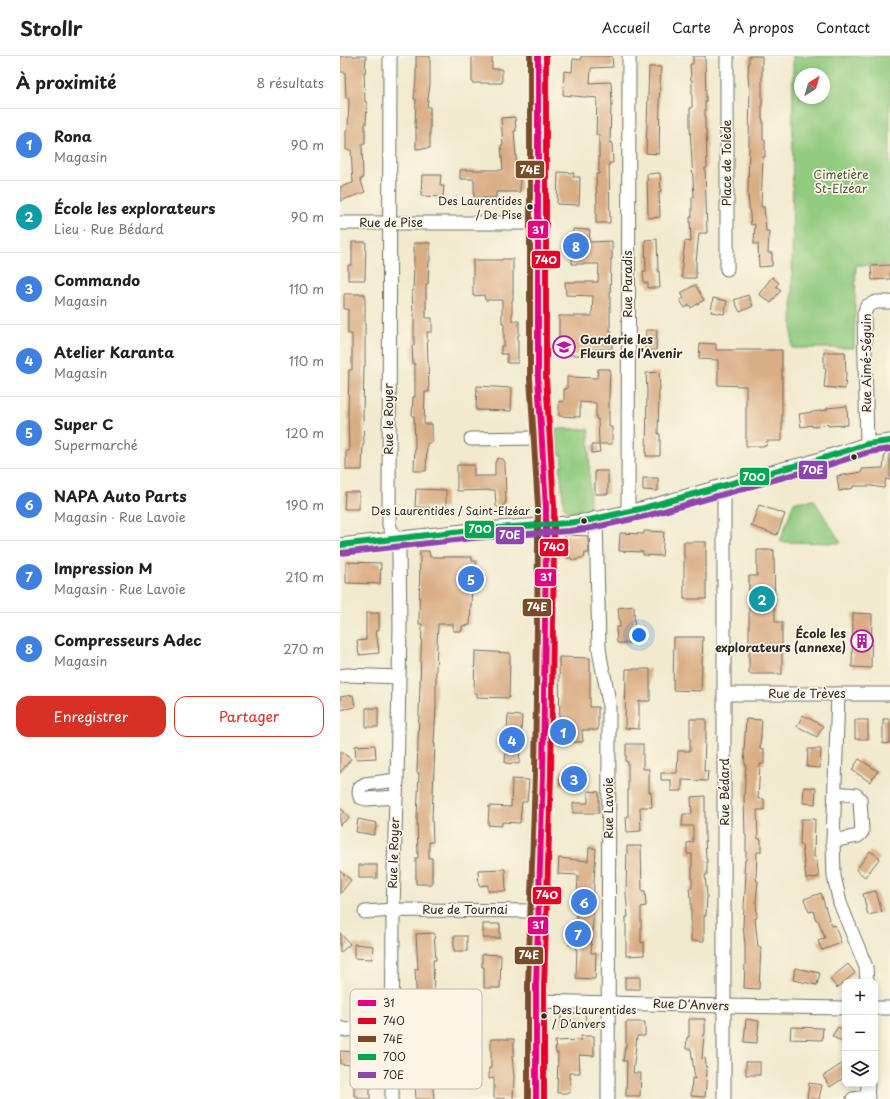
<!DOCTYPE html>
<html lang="fr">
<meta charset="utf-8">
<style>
:root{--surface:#fff;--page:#f2f2f2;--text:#202124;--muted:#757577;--line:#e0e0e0;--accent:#d93025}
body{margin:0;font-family:"Playpen Sans",sans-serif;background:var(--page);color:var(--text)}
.controls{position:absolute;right:12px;bottom:12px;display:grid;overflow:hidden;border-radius:8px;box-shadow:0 2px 6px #0003}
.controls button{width:36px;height:36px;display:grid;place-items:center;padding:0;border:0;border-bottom:1px solid var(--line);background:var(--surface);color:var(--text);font:20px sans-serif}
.compass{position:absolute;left:454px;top:12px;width:36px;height:36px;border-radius:50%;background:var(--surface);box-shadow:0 2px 6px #0003;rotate:37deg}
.you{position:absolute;left:299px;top:579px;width:14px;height:14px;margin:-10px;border:3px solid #fff;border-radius:50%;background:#1a73e8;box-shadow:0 0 0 6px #1a73e833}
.badge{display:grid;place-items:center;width:26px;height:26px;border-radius:50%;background:var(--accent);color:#fff;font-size:13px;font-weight:700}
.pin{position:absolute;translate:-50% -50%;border:2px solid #fff;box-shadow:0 1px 4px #0006}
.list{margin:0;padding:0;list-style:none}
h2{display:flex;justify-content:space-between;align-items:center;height:52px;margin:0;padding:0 16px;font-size:17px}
h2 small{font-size:13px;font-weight:400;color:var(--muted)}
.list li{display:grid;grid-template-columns:26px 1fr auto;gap:12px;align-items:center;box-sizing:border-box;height:72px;padding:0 16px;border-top:1px solid var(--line)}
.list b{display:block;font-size:15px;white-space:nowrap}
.list p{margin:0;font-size:13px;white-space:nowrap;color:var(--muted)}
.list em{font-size:13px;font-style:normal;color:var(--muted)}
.actions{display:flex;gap:8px;padding:12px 16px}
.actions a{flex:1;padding:9px 0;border:1px solid var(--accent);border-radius:12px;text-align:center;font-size:14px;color:var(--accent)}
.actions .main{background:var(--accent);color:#fff}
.icon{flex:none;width:22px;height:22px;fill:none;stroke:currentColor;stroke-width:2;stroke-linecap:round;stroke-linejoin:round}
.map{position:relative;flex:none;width:550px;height:1043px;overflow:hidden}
header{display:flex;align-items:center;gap:24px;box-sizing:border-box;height:56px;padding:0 20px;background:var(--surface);border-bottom:1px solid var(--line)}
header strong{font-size:19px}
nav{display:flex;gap:22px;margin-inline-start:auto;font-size:14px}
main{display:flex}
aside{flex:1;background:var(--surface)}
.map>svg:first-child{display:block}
</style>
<header>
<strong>Strollr</strong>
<nav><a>Accueil</a><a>Carte</a><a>À propos</a><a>Contact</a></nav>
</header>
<main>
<aside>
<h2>À proximité<small>8 résultats</small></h2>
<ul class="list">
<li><span class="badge" style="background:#3f7fe0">1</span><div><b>Rona</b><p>Magasin</p></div><em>90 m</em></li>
<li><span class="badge" style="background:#0f9aa8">2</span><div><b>École les explorateurs</b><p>Lieu · Rue Bédard</p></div><em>90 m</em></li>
<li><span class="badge" style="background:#3f7fe0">3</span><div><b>Commando</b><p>Magasin</p></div><em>110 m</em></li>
<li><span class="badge" style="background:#3f7fe0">4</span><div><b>Atelier Karanta</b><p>Magasin</p></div><em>110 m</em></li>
<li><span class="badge" style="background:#3f7fe0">5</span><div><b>Super C</b><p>Supermarché</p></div><em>120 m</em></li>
<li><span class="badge" style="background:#3f7fe0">6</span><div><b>NAPA Auto Parts</b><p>Magasin · Rue Lavoie</p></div><em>190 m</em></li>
<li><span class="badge" style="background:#3f7fe0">7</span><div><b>Impression M</b><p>Magasin · Rue Lavoie</p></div><em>210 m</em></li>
<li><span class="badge" style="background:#3f7fe0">8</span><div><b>Compresseurs Adec</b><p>Magasin</p></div><em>270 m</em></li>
</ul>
<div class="actions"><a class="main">Enregistrer</a><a>Partager</a></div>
</aside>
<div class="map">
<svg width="550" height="1043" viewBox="0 0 550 1043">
<rect width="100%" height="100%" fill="#fcf5e5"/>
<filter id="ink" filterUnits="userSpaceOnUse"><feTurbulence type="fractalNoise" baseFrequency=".025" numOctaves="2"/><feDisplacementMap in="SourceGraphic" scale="8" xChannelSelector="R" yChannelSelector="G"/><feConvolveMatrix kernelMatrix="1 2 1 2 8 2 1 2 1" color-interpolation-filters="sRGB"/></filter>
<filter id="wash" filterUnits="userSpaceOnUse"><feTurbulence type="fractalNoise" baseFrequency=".012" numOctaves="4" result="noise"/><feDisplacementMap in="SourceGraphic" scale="16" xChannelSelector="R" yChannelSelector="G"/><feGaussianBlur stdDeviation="0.9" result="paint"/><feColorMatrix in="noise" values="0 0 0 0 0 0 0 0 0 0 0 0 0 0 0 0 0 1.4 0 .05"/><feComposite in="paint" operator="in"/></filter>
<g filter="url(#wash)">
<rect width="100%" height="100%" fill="#f1eacf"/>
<g fill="#92cb7f" stroke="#5e7b55" fill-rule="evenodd">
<path d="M453 0H550V210L516 209 514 292H452ZM460 18H484V42H460Z"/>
<path d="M215 373H249L250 454H246L245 452H241L240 455 230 456 224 451 220 410H223L222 399H218Z"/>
<path d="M474 444 501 487 440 486 454 446Z"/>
</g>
<g id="blocks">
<g fill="#daae85">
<path d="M0 0H26L25 17 24 16 25 46H27L26 68H25V88H22L23 123H20L25 136 0 145V131L13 127 11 94H6V74H8L9 42H6L5 16H0Z"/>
<path d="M76 0H90V28L87 51H90V92L76 93V71H75L76 43H74L76 23Z"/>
<path d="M132 0H152V13H162V27H132Z"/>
<path d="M241 0H272L273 11 251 12 250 27 271 26 272 50H271L270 87H272L273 107H269L270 167H256V147H257L256 118H259V79H256L257 42 223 39 224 15 232 16 233 3 241 4Z"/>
<path d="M353 0H365L366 45H365V73H366L367 112H365L367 177H359L356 206V222H342V209L345 185 351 186 350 161H352V141H354L350 72V52H352V24H351L350 8H353Z"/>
<path d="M409 0H422V63H423V84H425V101H423L421 151H424L426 175H429L428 197H432V210L419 211 418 188H414L415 168 411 169 408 140 410 31H409L408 20Z"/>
<path d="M309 11H321L319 46 320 47 319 98 306 97Z"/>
<path d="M175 61 176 75H174L177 114H180V136H156V142H134V123H120V114H163L161 89H163L161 62Z"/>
<path d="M218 116 234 117 233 121H240L239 149 217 148Z"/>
<path d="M320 117 321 135 319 136 320 161 308 162 307 118Z"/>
<path d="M82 119H101L100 130H104L103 141 81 140Z"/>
<path d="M233 173 250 174 249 186 272 185V203H271L270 242V275H272V293H247V299H219V260H252L253 240 226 239 225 226H258L259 208H232Z"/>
<path d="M317 183 318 215H319L320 232H308V227H304L303 215H306L305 184Z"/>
<path d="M12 186H26L25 224H8V209H12Z"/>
<path d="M74 187H90V205H89L88 228H86V262H92V276H87L89 336H85L84 368H92V387H87L86 415H74L75 387 74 360H72L73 341H75V308H73L72 289H74V256H73L72 235H73L74 209Z"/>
<path d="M162 203H173V244H172V265H179V279H178V307H167V298H161V290H164V267H162V244H145L144 239 133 240V204H162Z"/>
<path d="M550 209V223L532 224 531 210Z"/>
<path d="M432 221 439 227 436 230 441 234 431 247 419 238Z"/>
<path d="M355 229 364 244 351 252 350 249 345 252 340 244 344 242 341 237Z"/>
<path d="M4 238H25V310H24L23 358 24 388H23L22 414H6V395H9L8 356 9 314H12V278H8V253H4Z"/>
<path d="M408 239 413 250 400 256 394 244Z"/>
<path d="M373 242 387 245 384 258 371 256Z"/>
<path d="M306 274H317L316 294H305Z"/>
<path d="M360 287 376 288V294H442V385H427L426 390H406V330L378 329V304L359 303Z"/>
<path d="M484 296H505L506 318 505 333 484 331 486 312H484Z"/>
<path d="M258 313H270L269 339V371H272V388H259L258 363H256V347L240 346V361L219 360V345L224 346V333H227V321L257 322Z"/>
<path d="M319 316 320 334H319L318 378H320V400H306L307 335 306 317Z"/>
<path d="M137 330 172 332 171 355 136 354Z"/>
<path d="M507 350 508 369 488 370V368L472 371V369L461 371 459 358 487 354V352Z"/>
<path d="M252 389H259L260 396 252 397Z"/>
<path d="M545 396 550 397V424L546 423 544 432 531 430H513V432L499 435 497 420 522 416V413L543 412Z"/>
<path d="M158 402 163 403 165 406 166 445 163 451 159 452 156 450 155 434 117 435V409H134V420H155V407Z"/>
<rect x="255" y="415" width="13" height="23"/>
<path d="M303 422H318V435L303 434Z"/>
<path d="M76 433 106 434V452L75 451Z"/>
<path d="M5 436H19V453H4Z"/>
<path d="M419 449 445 458 437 479 411 470Z"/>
<path d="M304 475 324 476 322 500 303 499V496L279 495 280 477 304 478Z"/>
<path d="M225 479 248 480 249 497H245L244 502H239L237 504H232L231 502H226Z"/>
<rect x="344" y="486" width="22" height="57"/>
<path d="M417 494H434L435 566H442V618H409V520H417Z"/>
<path d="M80 495H89L90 501H132V505H136L137 532 132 531 130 569 122 570V575H113V568H98L96 612V651L94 688H95L92 762 93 786H89V802H92V828H76V802H78L77 761 79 717H77L82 568H79Z"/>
<path d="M6 506 41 507 40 528 6 527Z"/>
<path d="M294 550 295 587H277L276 571H280L278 552Z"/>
<path d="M26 557H39V574H36L39 597 19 599 17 585 26 584Z"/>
<path d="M513 557 532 558 531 612 512 611Z"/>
<path d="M334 581H363L361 635 333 634Z"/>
<path d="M135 595 170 597 169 642 137 641V638L134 637Z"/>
<path d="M219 601 250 602V651H258V674H242L243 686H220Z"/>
<path d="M286 613H310V645H299V673L285 672Z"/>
<path d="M13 639 15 651 0 654V641Z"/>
<rect x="26" y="652" width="12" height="19"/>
<path d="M168 659 182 660 179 708 165 707Z"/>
<path d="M463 659 483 670 477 681 457 670Z"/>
<path d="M350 663H366V683H365L364 715H368L367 725 342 724V735H331V724H321V717H337L338 695H350Z"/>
<path d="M406 663 422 664 420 693H424V708H420L418 743H424V754H417L418 783H421V796H417L416 824 418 825 416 845 417 862H415L418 891H421L419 933 404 932 405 908V889L403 869 406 817H404L405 804H406V779H405L404 743 406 708H405L404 695Z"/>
<path d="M543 663H550V687L543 688Z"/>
<rect x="515" y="664" width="13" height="19"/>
<path d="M286 688H303V713H309V736H311L312 751H300L301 775 287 776 286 761H288V706H286Z"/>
<path d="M35 689 36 702 16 703 15 690Z"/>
<path d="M468 693H481L480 712 467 711Z"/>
<path d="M0 695 11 703 0 717Z"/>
<path d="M519 703 538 715 530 726 512 714Z"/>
<path d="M220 717 243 718V731L220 729Z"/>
<path d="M172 723 189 724 187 746H182L180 767 162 766V770L148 769 149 750 171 751Z"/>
<path d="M464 731 476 732 475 748 463 747Z"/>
<path d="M248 735 259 736V757H233V747H248Z"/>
<path d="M365 740V780L366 803H367V819H365L367 840 366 860H364V885H351V841H350L349 832H352V798H347V787L353 786V770H342L343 758H352L351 741Z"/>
<path d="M0 751 9 762 0 769Z"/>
<path d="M18 763 37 767 34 779 16 776Z"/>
<path d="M461 763H475L474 801 476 800 479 821 466 823 462 789H460Z"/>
<path d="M287 790H301L302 835H305L306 850 301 851V887L304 886V899L286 900V861H288L286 837Z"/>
<path d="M249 792H256L254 826 253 864 251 897H256L255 923 236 922 237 889H229L230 867 236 868 238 819 218 818 219 802 248 805Z"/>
<path d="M530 795 540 802 525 821 516 814Z"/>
<rect x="19" y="809" width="18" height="13"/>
<path d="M165 813 166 835H148V829L139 830 138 814Z"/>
<path d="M0 815 11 824 0 838Z"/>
<path d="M536 835 542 856 528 859 523 838Z"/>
<path d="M481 837 491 870 495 869 501 887 482 894 478 885 485 882 478 864H476L473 855 469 856 464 843Z"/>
<rect x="143" y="868" width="17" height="14"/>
<path d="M0 877 10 888 0 897Z"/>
<path d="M94 877 96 904H93L94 939H93L92 985H93L91 1013 94 1043H76L74 1012 76 975H75V949H77L75 913H78L76 878Z"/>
<rect x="114" y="880" width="13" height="15"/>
<path d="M14 888 33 890 32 903 14 902Z"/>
<path d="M142 898 161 899 160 932H144V911H142Z"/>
<path d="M508 908 515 917 497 932 490 923Z"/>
<path d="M455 912 480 917 477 929 453 924Z"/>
<rect x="285" y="921" width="15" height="12"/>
<path d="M245 957 246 969 221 970V958Z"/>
<path d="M349 963H365V978H364L362 1003 365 1002 367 1015 365 1041 351 1040 352 1022 355 1023 351 993H346L347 981H349Z"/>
<path d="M406 963 419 965 417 987 404 986Z"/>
<path d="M286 966H305V980H297L293 1017H301L300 1040H286L287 1005H283L285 991H286Z"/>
<path d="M451 971 483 972 482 984 450 983Z"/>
<path d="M498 971 505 975V988L492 980Z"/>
<path d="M241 980H254V1000L239 999 240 1017H229L230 1037H217L218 997H216L215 985 241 984Z"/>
<path d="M151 983H174V1000H172L174 1021 173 1043 154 1042V1022L149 1023V1012H151Z"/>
<path d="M29 990 31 1008 19 1009 0 1008V995L16 996 15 991Z"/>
<rect x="406" y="1006" width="14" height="13"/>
<path d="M505 1006V1021L490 1031 483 1020Z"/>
<path d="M14 1026H30V1043H18V1040H14Z"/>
<path d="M469 1027 482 1029 479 1043H467Z"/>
</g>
</g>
</g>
<g filter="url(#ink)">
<use href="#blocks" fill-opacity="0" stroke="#706e64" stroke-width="1"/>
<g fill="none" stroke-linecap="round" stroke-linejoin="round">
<g stroke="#706e64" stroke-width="15">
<g id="minor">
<path d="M50 0 49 469 57 488 59 495 60 571 57 724 56 741 53 854 52 1043"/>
<path d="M387 0V213"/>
<path d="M0 167H198"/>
<path d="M131 383 201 382"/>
<path d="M527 388 524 258 527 250 536 246H550"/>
<path d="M382 430 384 444V1043"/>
<path d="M288 456 289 0"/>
<path d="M256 462 259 592C261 612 268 631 269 651L268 1043"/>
<path d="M0 489 132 474 228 467 250 464 304 452 446 412 468 407 527 388 550 385"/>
<path d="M0 620 7 619 59 621"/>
<path d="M385 638H550"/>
<path d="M498 638 493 785 494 820 500 847 526 911 527 926"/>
<path d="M56 741 26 743 20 741 19 737 20 731 25 728 57 724"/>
<path d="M493 785 518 780 522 776 520 743 516 739 495 737"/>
<path d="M25 856 53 854 198 855"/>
<path d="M196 945 384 950 505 952"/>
<path d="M535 952H550"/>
<path d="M0 972 5 974 53 971"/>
<path d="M513 1043 528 1041"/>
<path d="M527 1043 528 1028"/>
</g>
</g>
<g stroke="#706e64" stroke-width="19">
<path id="major" d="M196 1043V929L198 855 203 719 206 488V451L201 382 198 322V0"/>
</g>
<use href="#minor" stroke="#fff" stroke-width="13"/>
<use href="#major" stroke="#f8bf6c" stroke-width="17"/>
<g stroke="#fcf5e5" stroke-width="9">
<path id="bus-1" d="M196 1043V929L203 719 206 488V451L198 322V0"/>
</g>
<g stroke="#fcf5e5" stroke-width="9">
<path id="bus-2" d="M204 1043V929L211 719 214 488V450L206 322V0"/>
</g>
<g stroke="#fcf5e5" stroke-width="9">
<path id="bus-3" d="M188 1043V929L195 719 198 488V451L190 322V0"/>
</g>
<g stroke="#fcf5e5" stroke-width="9">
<path id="bus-4" d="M0 489 132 474 228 467 250 464 304 452 446 412 468 407 527 388 550 385"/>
</g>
<g stroke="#fcf5e5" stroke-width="9">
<path id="bus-5" d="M1 497 133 482 229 475 251 472 306 460 448 420 470 415 529 396 550 393"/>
</g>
<use href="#bus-1" stroke="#e5007d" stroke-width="6"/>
<use href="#bus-2" stroke="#e4002b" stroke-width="6"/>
<use href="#bus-3" stroke="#7a4b2a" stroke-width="6"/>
<use href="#bus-4" stroke="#00a651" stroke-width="6"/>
<use href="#bus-5" stroke="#8e44ad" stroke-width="6"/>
</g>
</g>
<defs>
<g id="school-ring" transform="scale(1.15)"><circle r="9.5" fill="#fcf5e5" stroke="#b5179e" stroke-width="1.5"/><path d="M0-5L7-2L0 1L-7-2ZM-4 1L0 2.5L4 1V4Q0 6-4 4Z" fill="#b5179e"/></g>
<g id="building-ring" transform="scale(1.15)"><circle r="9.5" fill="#fcf5e5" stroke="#b5179e" stroke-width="1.5"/><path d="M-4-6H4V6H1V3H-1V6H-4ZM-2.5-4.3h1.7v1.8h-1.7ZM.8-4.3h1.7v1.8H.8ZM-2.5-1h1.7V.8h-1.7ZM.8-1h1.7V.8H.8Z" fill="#b5179e"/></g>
</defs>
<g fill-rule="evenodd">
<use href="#school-ring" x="224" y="291"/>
<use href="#building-ring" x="522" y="585"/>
</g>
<g fill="#2b2b2b" stroke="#fcf5e5" stroke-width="1.5">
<circle cx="190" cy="151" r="3.5"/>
<circle cx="514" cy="401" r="3.5"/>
<circle cx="198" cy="455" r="3.5"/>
<circle cx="244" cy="465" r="3.5"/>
<circle cx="204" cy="960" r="3.5"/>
</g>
<g text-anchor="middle" stroke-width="3.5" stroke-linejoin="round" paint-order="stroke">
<g font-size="11" fill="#2b2b2b" stroke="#fcf5e5" text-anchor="end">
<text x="182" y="149">Des Laurentides<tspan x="182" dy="14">/ De Pise</tspan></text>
<text x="190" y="459">Des Laurentides / Saint-Elzéar</text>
<text x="212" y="958" text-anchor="start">Des Laurentides<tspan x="212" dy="14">/ D'anvers</tspan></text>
</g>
<g font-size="12" fill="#2b2b2b" stroke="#fcf5e5">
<text transform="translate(387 107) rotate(-90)" y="4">Place de Tolède</text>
<text x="51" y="171">Rue de Pise</text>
<text transform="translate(288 228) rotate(-90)" y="4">Rue Paradis</text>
<text transform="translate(527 307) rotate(-90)" y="4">Rue Aimé-Séguin</text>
<text transform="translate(49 363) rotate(-90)" y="4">Rue le Royer</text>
<text x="467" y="642">Rue de Trèves</text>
<text transform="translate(385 736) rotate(-90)" y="4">Rue Bédard</text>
<text transform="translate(269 752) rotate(-90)" y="4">Rue Lavoie</text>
<text transform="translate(54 797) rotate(-88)" y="4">Rue le Royer</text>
<text x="125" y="858">Rue de Tournai</text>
<text transform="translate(351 949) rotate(2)" y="4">Rue D'Anvers</text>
</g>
<g font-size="12" fill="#4a5b44" stroke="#fcf5e5">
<text x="501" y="123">Cimetière<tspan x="501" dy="14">St-Elzéar</tspan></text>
</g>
<g font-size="12" font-weight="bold" fill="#2b2b2b" stroke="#fcf5e5" text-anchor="start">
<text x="240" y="288">Garderie les<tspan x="240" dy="14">Fleurs de l'Avenir</tspan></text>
<text x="506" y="582" text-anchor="end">École les<tspan x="506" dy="14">explorateurs (annexe)</tspan></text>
</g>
</g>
<rect x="10" y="933" width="132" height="100" rx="6" fill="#fcf5e5" stroke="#bdb8ad" stroke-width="1"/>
<rect x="18" y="944" width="18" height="6" fill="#e5007d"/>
<rect x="18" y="962" width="18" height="6" fill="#e4002b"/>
<rect x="18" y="980" width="18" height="6" fill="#7a4b2a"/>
<rect x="18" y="998" width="18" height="6" fill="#00a651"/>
<rect x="18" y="1016" width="18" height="6" fill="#8e44ad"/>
<g font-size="11" fill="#2b2b2b">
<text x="43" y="951">31</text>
<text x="43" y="969">74O</text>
<text x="43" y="987">74E</text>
<text x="43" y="1005">70O</text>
<text x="43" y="1023">70E</text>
</g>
<g stroke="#fcf5e5" stroke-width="1.5">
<rect x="175" y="104" width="30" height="19" rx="4" fill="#7a4b2a"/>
<rect x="187" y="164" width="22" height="19" rx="4" fill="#e5007d"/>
<rect x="191" y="194" width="30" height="19" rx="4" fill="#e4002b"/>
<rect x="458" y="404" width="30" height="20" rx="4" fill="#8e44ad"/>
<rect x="399" y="411" width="31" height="19" rx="4" fill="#00a651"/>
<rect x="124" y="464" width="31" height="19" rx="4" fill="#00a651"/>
<rect x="155" y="470" width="30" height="19" rx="4" fill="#8e44ad"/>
<rect x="199" y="482" width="30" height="19" rx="4" fill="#e4002b"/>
<rect x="194" y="512" width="23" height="19" rx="4" fill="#e5007d"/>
<rect x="182" y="542" width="30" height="19" rx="4" fill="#7a4b2a"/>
<rect x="192" y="830" width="30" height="19" rx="4" fill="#e4002b"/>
<rect x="187" y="860" width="22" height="19" rx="4" fill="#e5007d"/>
<rect x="174" y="890" width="30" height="19" rx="4" fill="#7a4b2a"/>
</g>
<g font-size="11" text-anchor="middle" font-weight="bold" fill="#fff">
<text x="190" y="118">74E</text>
<text x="198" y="178">31</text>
<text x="206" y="208">74O</text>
<text x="473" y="418">70E</text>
<text x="414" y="425">70O</text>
<text x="140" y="477">70O</text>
<text x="170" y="483">70E</text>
<text x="214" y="495">74O</text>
<text x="206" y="525">31</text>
<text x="197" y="555">74E</text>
<text x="207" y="843">74O</text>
<text x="198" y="873">31</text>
<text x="189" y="903">74E</text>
</g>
</svg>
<div class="controls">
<button>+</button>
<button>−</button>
<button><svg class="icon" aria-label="layers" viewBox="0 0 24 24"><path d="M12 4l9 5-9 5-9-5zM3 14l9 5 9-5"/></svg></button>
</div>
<svg class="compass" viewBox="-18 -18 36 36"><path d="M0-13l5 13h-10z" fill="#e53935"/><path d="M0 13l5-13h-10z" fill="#757577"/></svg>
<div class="you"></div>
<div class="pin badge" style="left:223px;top:676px;background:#3f7fe0">1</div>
<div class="pin badge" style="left:422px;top:543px;background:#0f9aa8">2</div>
<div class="pin badge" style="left:234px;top:723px;background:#3f7fe0">3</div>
<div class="pin badge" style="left:172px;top:684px;background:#3f7fe0">4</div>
<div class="pin badge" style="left:131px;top:523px;background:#3f7fe0">5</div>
<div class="pin badge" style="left:244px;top:846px;background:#3f7fe0">6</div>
<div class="pin badge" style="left:238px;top:878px;background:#3f7fe0">7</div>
<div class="pin badge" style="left:236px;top:190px;background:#3f7fe0">8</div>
</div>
</main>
